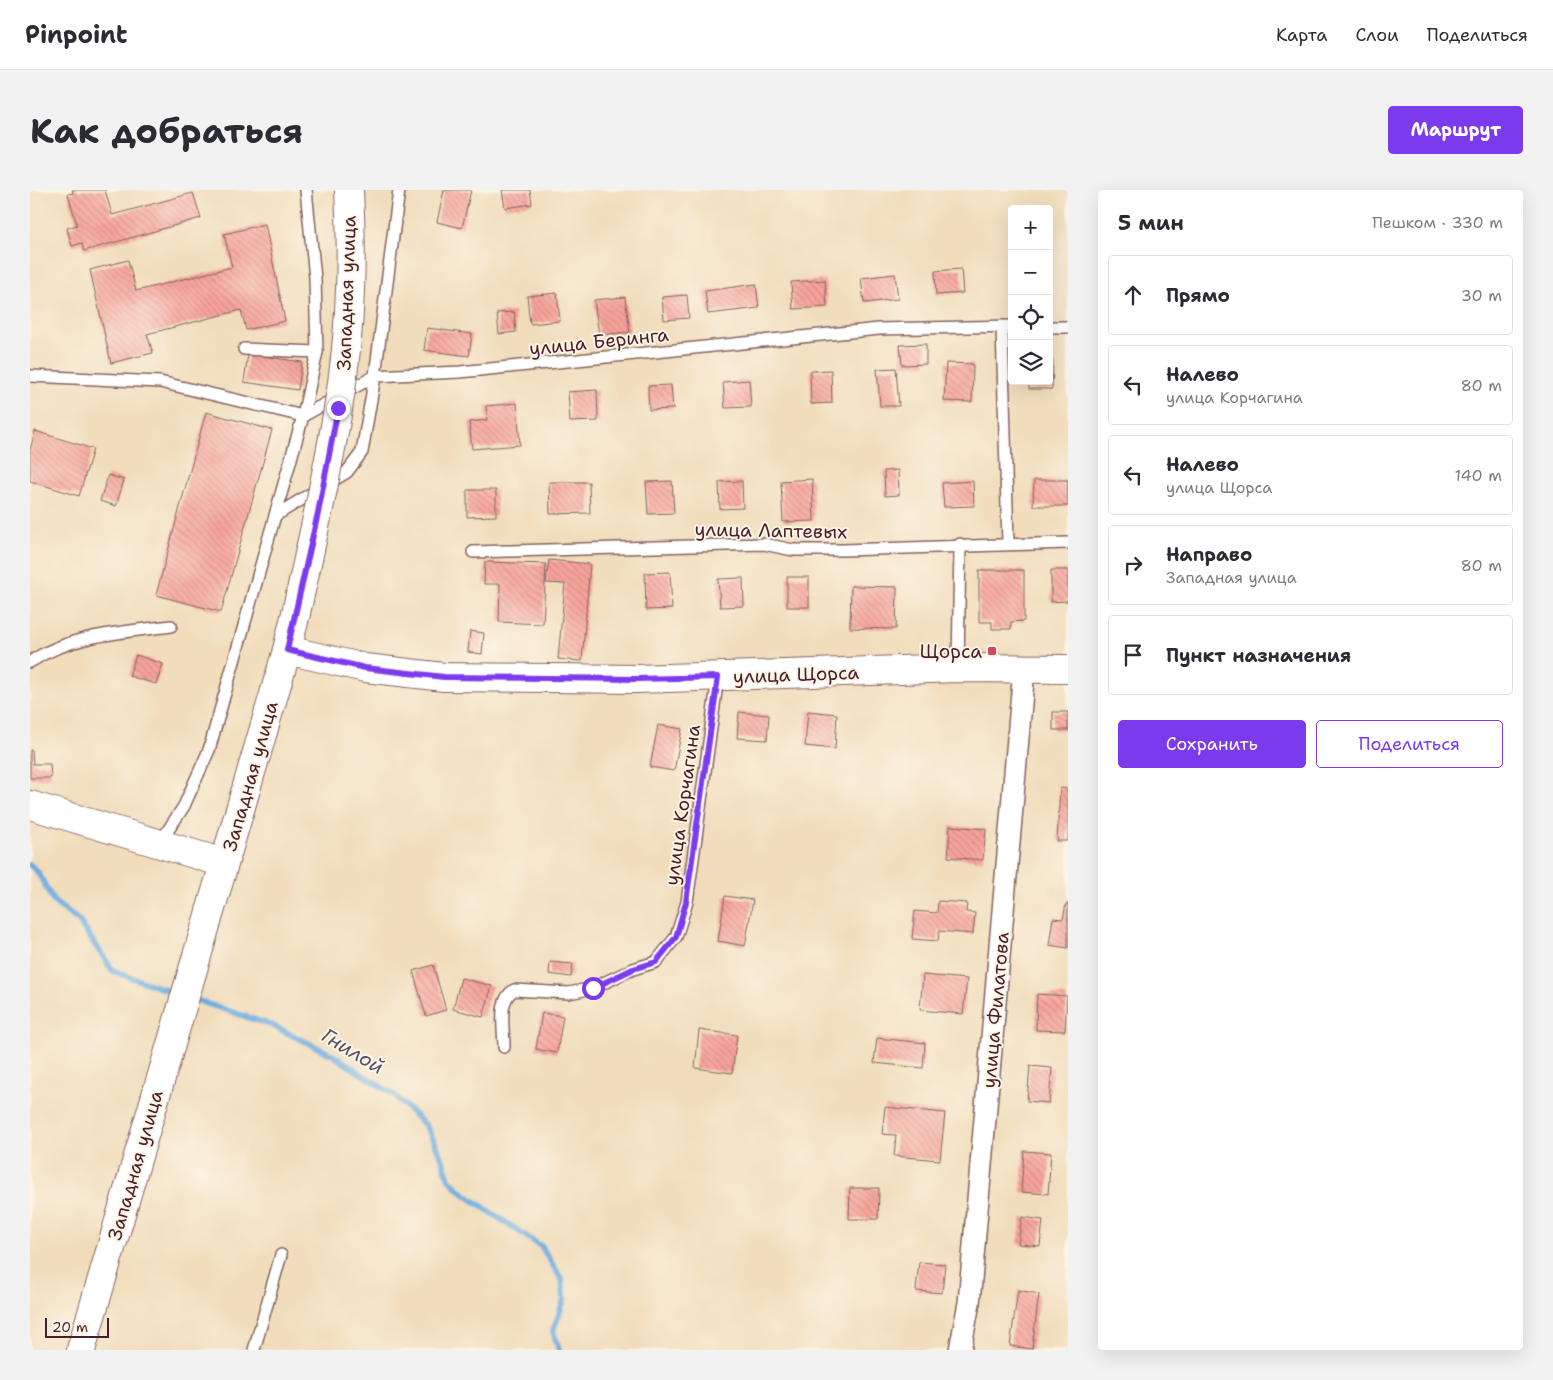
<!DOCTYPE html>
<html lang="ru">
<meta charset="utf-8">
<style>
:root{--surface:#fff;--page:#f2f2f3;--text:#2b2b33;--muted:#7c7c81;--line:#e1e1e2;--accent:#7c3aed}
body{margin:0;font-family:"Shantell Sans",sans-serif;background:var(--page);color:var(--text)}
.controls{position:absolute;right:15px;top:15px;display:grid;overflow:hidden;border-radius:5px;box-shadow:0 5px 20px #0002}
.controls button{width:45px;height:45px;display:grid;place-items:center;padding:0;border:0;border-bottom:1px solid var(--line);background:var(--surface);color:var(--text);font:25px sans-serif}
.scale{position:absolute;left:15px;bottom:12px;width:64px;box-sizing:border-box;padding-left:5px;border:2px solid #4a1f2b;border-top:0;font-size:14px;line-height:18px;white-space:nowrap;color:#4a1f2b;-webkit-text-stroke:4px #fcf5e5;paint-order:stroke}
.stop{position:absolute;width:15px;height:15px;margin:-11px;border:4px solid #7c3aed;border-radius:50%;background:#fff}
.stop.end{background:#7c3aed;border-color:#fff;box-shadow:0 1px 5px #0008}
.list{margin:0;padding:0;list-style:none}
h2{display:flex;justify-content:space-between;align-items:center;height:65px;margin:0;padding:0 20px;font-size:21px}
h2 small{font-size:16px;font-weight:400;color:var(--muted)}
.list li{display:grid;grid-template-columns:32px 1fr auto;gap:15px;align-items:center;box-sizing:border-box;height:80px;margin:0 10px 10px;padding:0 10px;border:1px solid var(--line);border-radius:5px}
.list b{display:block;font-size:19px;white-space:nowrap}
.list p{margin:0;font-size:16px;white-space:nowrap;color:var(--muted)}
.list em{font-size:16px;font-style:normal;color:var(--muted)}
.actions{display:flex;gap:10px;padding:15px 20px}
.actions a{flex:1;padding:11px 0;border:1px solid var(--accent);border-radius:5px;text-align:center;font-size:18px;color:var(--accent)}
.actions .main{background:var(--accent);color:#fff}
.icon{flex:none;width:28px;height:28px;fill:none;stroke:currentColor;stroke-width:2;stroke-linecap:round;stroke-linejoin:round}
.map{position:relative;flex:none;width:1038px;height:1160px;overflow:hidden;border-radius:5px}
header{display:flex;align-items:center;gap:30px;box-sizing:border-box;height:70px;padding:0 25px;background:var(--surface);border-bottom:1px solid var(--line)}
header strong{font-size:24px}
nav{display:flex;gap:28px;margin-inline-start:auto;font-size:18px}
.intro{display:flex;align-items:center;justify-content:space-between;box-sizing:border-box;height:120px;padding:0 30px}
h1{margin:0;font-size:35px}
.button{padding:12px 22px;border-radius:5px;background:var(--accent);color:#fff;font-size:18px;font-weight:700}
main{display:flex;gap:30px;padding:0 30px}
aside{flex:1;background:var(--surface);border-radius:5px;box-shadow:0 5px 20px #0002}
.map>svg:first-child{display:block}
</style>
<header>
<strong>Pinpoint</strong>
<nav><a>Карта</a><a>Слои</a><a>Поделиться</a></nav>
</header>
<div class="intro"><h1>Как добраться</h1><a class="button">Маршрут</a></div>
<main>
<div class="map">
<svg width="1038" height="1160" viewBox="0 0 1038 1160">
<defs>
<pattern id="building-back-hatch" width="6" height="6" patternUnits="userSpaceOnUse" patternTransform="scale(1.25)"><rect width="6" height="6" fill="#f8a49b"/><path d="M-1 5l2 2M0 0l6 6M5-1l2 2" fill="none" stroke="#cb857f"/></pattern>
</defs>
<rect width="100%" height="100%" fill="#fcf5e5"/>
<filter id="ink" filterUnits="userSpaceOnUse"><feTurbulence type="fractalNoise" baseFrequency=".02" numOctaves="2"/><feDisplacementMap in="SourceGraphic" scale="10" xChannelSelector="R" yChannelSelector="G"/><feConvolveMatrix kernelMatrix="1 2 1 2 8 2 1 2 1" color-interpolation-filters="sRGB"/></filter>
<filter id="wash" filterUnits="userSpaceOnUse"><feTurbulence type="fractalNoise" baseFrequency=".0096" numOctaves="4" result="noise"/><feDisplacementMap in="SourceGraphic" scale="20" xChannelSelector="R" yChannelSelector="G"/><feGaussianBlur stdDeviation="1.12" result="paint"/><feColorMatrix in="noise" values="0 0 0 0 0 0 0 0 0 0 0 0 0 0 0 0 0 1.4 0 .05"/><feComposite in="paint" operator="in"/></filter>
<g filter="url(#wash)">
<rect width="100%" height="100%" fill="#f1ddbc"/>
<g fill="none" stroke-linecap="round" stroke-linejoin="round">
<g stroke="#6dace0" stroke-width="6">
<path d="M0 675 7 681 24 712 49 731 83 781 148 804"/>
<path d="M160 808 241 835 301 864 364 905 396 936 411 965 419 989 434 1004 512 1057 532 1090 534 1110 523 1141 529 1160"/>
</g>
</g>
<g id="blocks">
<g fill="url(#building-back-hatch)">
<path d="M42 0H75L82 25 163 3 171 28 54 61 52 53 42 56 37 38 47 35 38 4 43 3Z"/>
<path d="M414 0H441L432 38 407 32Z"/>
<path d="M472 0H500L502 14 475 18Z"/>
<path d="M235 34 255 131 216 140 211 120 117 144 123 163 81 173 60 80 98 70 106 101 202 77 194 44Z"/>
<path d="M931 79 933 103 906 105 905 81Z"/>
<path d="M865 84 868 109 834 113 831 88Z"/>
<path d="M795 90 797 117 763 119 761 92Z"/>
<path d="M726 94 729 118 678 124 675 101Z"/>
<path d="M527 103 530 131 500 134 497 106Z"/>
<path d="M657 105 659 128 634 130 632 107Z"/>
<path d="M595 107 600 142 569 145 564 110Z"/>
<path d="M484 122 486 142 469 144 467 123Z"/>
<path d="M397 138 442 144 439 166 394 160Z"/>
<path d="M896 154V174L872 175 870 155Z"/>
<path d="M218 164 272 172 268 200 214 192Z"/>
<path d="M1019 170H1023L1022 199H999V191H1019Z"/>
<path d="M916 173 943 174 942 212 914 211Z"/>
<path d="M866 178 869 216H850L847 179Z"/>
<path d="M801 180 802 213 781 214 780 181Z"/>
<path d="M719 190 721 217 695 218 693 192Z"/>
<path d="M641 195 643 219 619 220 618 196Z"/>
<path d="M567 200 568 231 540 232 538 202Z"/>
<path d="M487 213 490 255 442 259 439 232 457 230 456 216Z"/>
<path d="M176 222 242 240 191 422 126 405Z"/>
<path d="M5 241 63 259 49 306 0 291V260Z"/>
<path d="M868 280 869 305 855 306 854 281Z"/>
<path d="M78 285 94 290 86 316 70 311Z"/>
<path d="M782 289 784 331 753 332 751 291Z"/>
<path d="M1004 290H1038V316H1003Z"/>
<path d="M642 291 644 323 618 324 616 292Z"/>
<path d="M712 291 713 318 690 319 689 292Z"/>
<path d="M943 291 944 316 914 317 912 293Z"/>
<path d="M519 292H559L560 323 520 324Z"/>
<path d="M437 300H466V326L437 327Z"/>
<path d="M519 370 560 374 552 471 528 469 535 394 516 393Z"/>
<path d="M455 372 516 374 513 434 469 432 470 394H454Z"/>
<path d="M949 380H994V431L981 432V439H962V432H949Z"/>
<path d="M1021 380H1038V411L1021 412Z"/>
<path d="M640 382 642 419 616 420 615 383Z"/>
<rect x="757" y="387" width="22" height="30"/>
<path d="M713 388 714 416 690 417 688 389Z"/>
<path d="M821 396 867 397 866 439 820 438Z"/>
<path d="M440 441 454 443 452 464 438 462Z"/>
<path d="M106 465 133 474 126 494 99 486Z"/>
<path d="M778 521 807 524 805 559 775 556Z"/>
<path d="M709 522 739 525 737 550 707 548Z"/>
<rect x="1023" y="522" width="15" height="18"/>
<path d="M628 535 652 539 644 581 620 577Z"/>
<path d="M0 560H2L3 574H20L21 588H0Z"/>
<path d="M1030 598 1038 599V651H1027Z"/>
<path d="M920 636 956 639 953 670 918 667Z"/>
<path d="M695 706 723 710 715 756 688 751Z"/>
<path d="M908 711 937 713 936 722 945 723 943 744 909 741 908 751 882 749 885 721 907 723Z"/>
<path d="M1036 714H1038V758L1019 755 1023 728 1033 729Z"/>
<path d="M520 772 543 774 541 787 519 784Z"/>
<path d="M403 775 416 820 396 826 383 781Z"/>
<path d="M893 785 937 789 933 824 890 820Z"/>
<path d="M431 788 462 796 453 827 423 819Z"/>
<path d="M1007 804 1037 806 1035 841 1006 840Z"/>
<path d="M512 823 533 826 527 863 506 859Z"/>
<path d="M669 840 707 845 702 883 665 878Z"/>
<path d="M847 848 895 853 893 878 844 873Z"/>
<path d="M1000 876 1022 878 1019 913 997 911Z"/>
<path d="M855 917 915 923 910 970 864 966 866 945 852 944Z"/>
<path d="M994 961 1021 963 1018 1004 991 1002Z"/>
<path d="M820 998H849L848 1029H819Z"/>
<path d="M992 1027 1013 1030 1010 1056 988 1054Z"/>
<path d="M889 1072 915 1074 912 1103 886 1101Z"/>
<path d="M988 1100 1009 1104 1002 1159 980 1156Z"/>
</g>
</g>
</g>
<g filter="url(#ink)">
<use href="#blocks" fill-opacity="0" stroke="#84625e" stroke-width="1"/>
<g fill="none" stroke-linecap="round" stroke-linejoin="round">
<g stroke="#84625e" stroke-width="14">
<g id="lane">
<path d="M972 136 978 354"/>
<path d="M1019 137H1038"/>
<path d="M214 159 287 162"/>
<path d="M0 186 130 192 273 226 287 162 285 88 276 0"/>
<path d="M246 325 317 282 332 262 345 186 430 182 849 139 982 136"/>
<path d="M443 362 734 354 763 360H813L1038 353"/>
<path d="M0 472C40 445 94 442 141 436"/>
<path d="M928 478 930 354"/>
<path d="M129 654 154 616 179 560 273 226 345 186 369 0"/>
<path d="M474 857C474 839 467 810 484 800L539 803 563 798 603 779 626 772 646 747 657 712 688 487"/>
<path d="M224 1160 251 1065"/>
</g>
</g>
<g stroke="#84625e" stroke-width="24">
<path id="street" d="M930 1160 939 1113 994 479"/>
</g>
<g stroke="#84625e" stroke-width="30">
<g id="secondary">
<path d="M257 460 335 478 414 487 607 489 928 478 1038 479"/>
<path d="M0 615 194 673"/>
</g>
</g>
<g stroke="#84625e" stroke-width="30">
<path id="primary" d="M51 1160 257 460 266 423"/>
</g>
<use href="#lane" stroke="#fff" stroke-width="11"/>
<use href="#street" stroke="#fff" stroke-width="21"/>
<use href="#secondary" stroke="#fff" stroke-width="28"/>
<use href="#primary" stroke="#fff" stroke-width="28"/>
<g stroke="#84625e" stroke-width="30" stroke-linecap="butt">
<path id="primary-bridge" d="M266 423C281 355 297 287 308 219 320 148 323 72 319 0"/>
</g>
<use href="#primary-bridge" stroke="#fff" stroke-width="28"/>
</g>
</g>
<g fill="none" stroke-linecap="round" stroke-linejoin="round" filter="url(#ink)">
<path stroke="#7c3aed" stroke-width="6" d="M308 218 288 323 257 460 335 478 414 487 607 489 688 487 656 712 646 747 626 772 603 779 563 798"/>
</g>
<rect fill="#d1495b" stroke="#fcf5e5" stroke-width="2" x="957" y="456" width="10" height="10" rx="2.5"/>
<g text-anchor="middle" stroke-width="4" stroke-linejoin="round" paint-order="stroke">
<g font-size="19" fill="#4a1f2b" stroke="#fcf5e5">
<text transform="translate(316 103) rotate(-88)" y="7">Западная улица</text>
<text transform="translate(569 151) rotate(-6)" y="7">улица Беринга</text>
<text transform="translate(741 340) rotate(1)" y="7">улица Лаптевых</text>
<text transform="translate(766 484) rotate(-2)" y="7">улица Щорса</text>
<text transform="translate(220 586) rotate(-74)" y="7">Западная улица</text>
<text transform="translate(652 615) rotate(-82)" y="7">улица Корчагина</text>
<text transform="translate(965 820) rotate(-85)" y="7">улица Филатова</text>
<text transform="translate(105 975) rotate(-74)" y="7">Западная улица</text>
</g>
<g font-size="19" fill="#4a1f2b" stroke="#fcf5e5" text-anchor="end">
<text x="952" y="468">Щорса</text>
</g>
<g font-size="20" font-style="italic" fill="#56506a" stroke="#fcf5e5">
<text transform="translate(323 861) rotate(31)" y="7">Гнилой</text>
</g>
</g>
</svg>
<div class="controls">
<button>+</button>
<button>−</button>
<button><svg class="icon" aria-label="locate" viewBox="0 0 24 24"><circle cx="12" cy="12" r="6"/><path d="M12 2v4M12 18v4M2 12h4M18 12h4"/></svg></button>
<button><svg class="icon" aria-label="layers" viewBox="0 0 24 24"><path d="M12 4l9 5-9 5-9-5zM3 14l9 5 9-5"/></svg></button>
</div>
<div class="scale">20 m</div>
<div class="stop" style="left:563px;top:798px"></div>
<div class="stop end" style="left:308px;top:218px"></div>
</div>
<aside>
<h2>5 мин<small>Пешком · 330 m</small></h2>
<ul class="list">
<li><svg class="icon" aria-label="ahead" viewBox="0 0 24 24"><path d="M12 20V5M6 11l6-6 6 6"/></svg><div><b>Прямо</b></div><em>30 m</em></li>
<li><svg class="icon" aria-label="left" viewBox="0 0 24 24"><path d="M17 20v-9H6M10 6l-5 5 5 5"/></svg><div><b>Налево</b><p>улица Корчагина</p></div><em>80 m</em></li>
<li><svg class="icon" aria-label="left" viewBox="0 0 24 24"><path d="M17 20v-9H6M10 6l-5 5 5 5"/></svg><div><b>Налево</b><p>улица Щорса</p></div><em>140 m</em></li>
<li><svg class="icon" aria-label="right" viewBox="0 0 24 24"><path d="M7 20v-9h11M14 6l5 5-5 5"/></svg><div><b>Направо</b><p>Западная улица</p></div><em>80 m</em></li>
<li><svg class="icon" aria-label="arrive" viewBox="0 0 24 24"><path d="M6 21V4h12l-3 4 3 4H6"/></svg><div><b>Пункт назначения</b></div></li>
</ul>
<div class="actions"><a class="main">Сохранить</a><a>Поделиться</a></div>
</aside>
</main>
